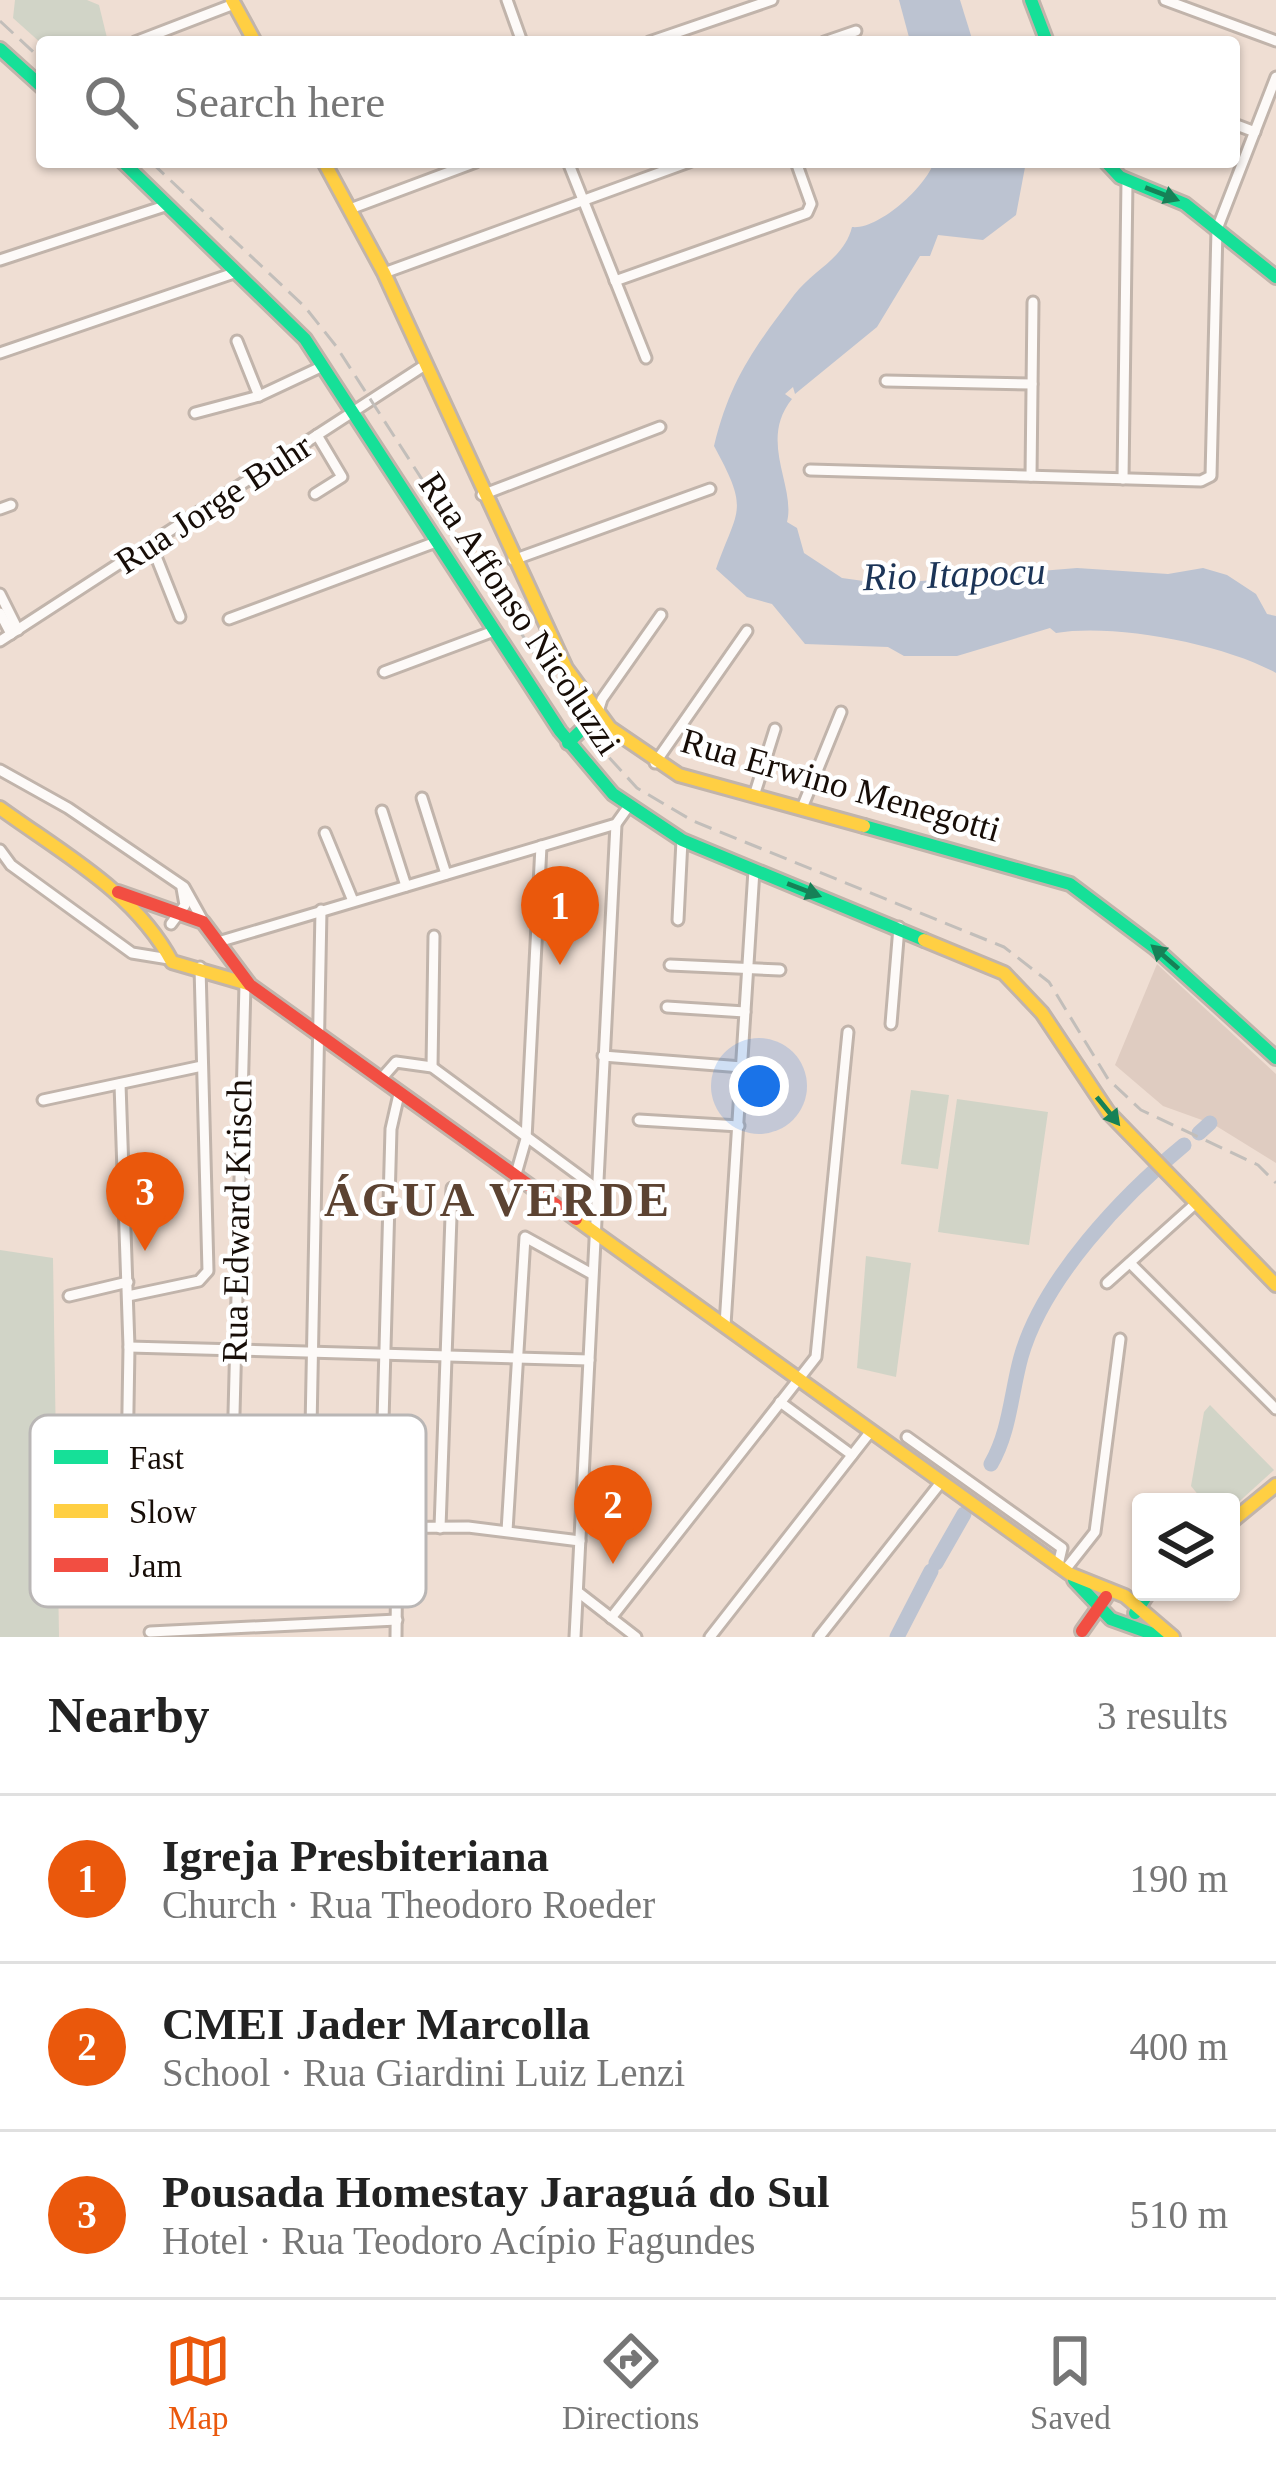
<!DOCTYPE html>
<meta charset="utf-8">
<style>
:root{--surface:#fff;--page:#f2f2f2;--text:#222;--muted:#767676;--line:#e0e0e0;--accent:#ea580c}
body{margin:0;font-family:"Times New Roman",serif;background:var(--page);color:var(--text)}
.controls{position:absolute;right:36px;bottom:36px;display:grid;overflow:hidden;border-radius:12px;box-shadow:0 3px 9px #0004}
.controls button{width:108px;height:108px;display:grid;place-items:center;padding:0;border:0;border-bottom:3px solid var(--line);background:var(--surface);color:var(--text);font:60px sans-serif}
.you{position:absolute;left:759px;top:1086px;width:42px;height:42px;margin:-30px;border:9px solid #fff;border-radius:50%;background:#1a73e8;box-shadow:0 0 0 18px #1a73e833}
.badge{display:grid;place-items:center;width:78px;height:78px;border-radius:50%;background:var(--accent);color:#fff;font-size:39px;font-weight:700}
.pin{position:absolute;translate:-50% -99px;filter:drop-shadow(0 3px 6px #0008)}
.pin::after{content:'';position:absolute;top:63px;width:42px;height:36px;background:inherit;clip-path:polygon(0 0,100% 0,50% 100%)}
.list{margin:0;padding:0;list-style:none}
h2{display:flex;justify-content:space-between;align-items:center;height:156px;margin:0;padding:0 48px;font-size:51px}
h2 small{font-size:39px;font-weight:400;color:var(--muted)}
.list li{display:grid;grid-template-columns:78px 1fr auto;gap:36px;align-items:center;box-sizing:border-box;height:168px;padding:0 48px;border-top:3px solid var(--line)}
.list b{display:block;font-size:45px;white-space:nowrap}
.list p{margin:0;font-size:39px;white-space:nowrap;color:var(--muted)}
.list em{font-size:39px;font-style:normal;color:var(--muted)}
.icon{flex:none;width:66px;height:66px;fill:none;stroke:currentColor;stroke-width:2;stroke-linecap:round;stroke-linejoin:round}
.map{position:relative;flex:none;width:1276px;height:1637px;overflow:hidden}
.search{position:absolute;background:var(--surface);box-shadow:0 3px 9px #0004;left:36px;right:36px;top:36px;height:132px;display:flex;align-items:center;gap:30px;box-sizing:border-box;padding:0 42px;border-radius:12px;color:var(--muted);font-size:45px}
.sheet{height:660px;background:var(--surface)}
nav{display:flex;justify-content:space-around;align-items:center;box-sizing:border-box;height:168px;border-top:3px solid var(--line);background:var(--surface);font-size:33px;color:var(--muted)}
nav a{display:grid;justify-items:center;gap:6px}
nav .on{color:var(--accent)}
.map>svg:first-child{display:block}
</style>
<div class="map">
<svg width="1276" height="1637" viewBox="0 0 1276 1637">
<rect width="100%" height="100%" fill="#efded3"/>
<path fill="#dfccc1" d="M1157 964 1276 1074V1163L1213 1124 1163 1106 1115 1065Z"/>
<g fill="#d1d4c7">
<path d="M15 0H87L99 5 108 42 42 44 13 18Z"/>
<path d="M911 1090 949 1095 938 1169 901 1164Z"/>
<path d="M957 1099 1048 1112 1029 1245 938 1232Z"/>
<path d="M0 1250 53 1258 59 1637H0Z"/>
<path d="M866 1256 911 1263 896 1377 857 1368Z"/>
<path d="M1210 1405 1274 1470 1231 1509V1502H1204L1191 1486 1204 1412Z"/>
</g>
<g fill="#bcc3d1">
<path d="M899 0H960L973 42 910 41Z"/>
<path d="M934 162H1026L1016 215 983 240 938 235 930 256H920L877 327 795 394 793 387 785 394 792 399C758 441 796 486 787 522L797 528 804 553 842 578 885 584 1077 568 1168 574 1203 568 1227 575 1256 594 1267 614 1276 616V673C1224 644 1114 623 1056 633L1050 628 957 656H904L888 647 805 644 772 604 747 597 716 569C738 507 750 512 714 446 730 380 754 348 794 295 814 269 844 259 852 227 878 230 925 188 934 162Z"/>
</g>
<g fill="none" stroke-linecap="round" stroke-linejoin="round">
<g stroke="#bcc3d1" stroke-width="15">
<path d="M1199 1133 1210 1123"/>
<path d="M991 1464C1010 1431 1011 1393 1021 1357 1043 1279 1123 1195 1184 1145"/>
<path d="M936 1563 964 1514"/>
<path d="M897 1637 931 1571"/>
</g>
<g stroke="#c1b4ab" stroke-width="15">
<g id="street">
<path d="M507 0 522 42"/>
<path d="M1165 0 1276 41"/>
<path d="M135 42 234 4"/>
<path d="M649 42 772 0"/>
<path d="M824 42 856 31"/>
<path d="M1234 124 1255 132"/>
<path d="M568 162 646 358"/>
<path d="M350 209 476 162"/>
<path d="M0 260 168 205"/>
<path d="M384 273 689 162"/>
<path d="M615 281 807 213 811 204 796 162"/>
<path d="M237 341 259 396"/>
<path d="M0 353 237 272"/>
<path d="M886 381 1032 384"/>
<path d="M195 413 259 396 323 366"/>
<path d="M810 470 1201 481 1211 476 1217 229 1276 77"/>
<path d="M1031 476 1033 302"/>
<path d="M1123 479 1127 180"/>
<path d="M315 494 342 477 317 435"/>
<path d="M482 495 660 427"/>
<path d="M0 509 11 505"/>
<path d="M151 544 180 617"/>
<path d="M513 560 710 489"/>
<path d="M0 594 18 630"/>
<path d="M0 613 11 634"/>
<path d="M229 619 436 542"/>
<path d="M0 641 425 365"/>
<path d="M384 672 494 631"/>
<path d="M597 715 602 699 661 615"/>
<path d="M655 763 747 631"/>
<path d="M0 770 68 808 184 887 203 921"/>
<path d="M754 796 775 729"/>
<path d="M422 798 446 874"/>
<path d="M802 808 841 712"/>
<path d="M382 811 406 886"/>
<path d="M325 833 353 901"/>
<path d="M0 850 11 865 132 953 169 959"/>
<path d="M678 920 682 840"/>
<path d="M171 924 185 905 182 888"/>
<path d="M218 942 616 824 626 810"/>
<path d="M670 965 780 970"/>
<path d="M667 1007 745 1012"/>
<path d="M891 1024 899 927"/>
<path d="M603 1056 742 1067"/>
<path d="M432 1067 434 936"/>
<path d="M381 1079 396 1062 432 1067 596 1188"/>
<path d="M120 1084 129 1347 126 1529"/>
<path d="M43 1100 202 1066"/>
<path d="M639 1120 739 1126"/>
<path d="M516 1174 526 1139 541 846"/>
<path d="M1130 1263 1276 1409"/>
<path d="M1107 1283 1195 1204"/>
<path d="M69 1296 128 1282"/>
<path d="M128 1296 199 1281 208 1271 200 967"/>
<path d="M725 1325 754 870"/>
<path d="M129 1347 589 1360"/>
<path d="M780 1402 852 1455"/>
<path d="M907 1437 1062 1548 1058 1565"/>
<path d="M440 1528 452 1188"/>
<path d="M61 1530 468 1527 580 1541"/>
<path d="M231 1531 245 984"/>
<path d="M380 1531 391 1129 399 1094"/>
<path d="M507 1531 525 1237 592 1274"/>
<path d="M309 1532 321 910"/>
<path d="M1065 1570 1095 1532 1120 1339"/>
<path d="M578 1592 636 1637"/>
<path d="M611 1618 816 1357 848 1032"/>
<path d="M150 1632 397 1620"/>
<path d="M396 1637 397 1530"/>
<path d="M575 1637 616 824"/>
<path d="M710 1637 871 1431"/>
<path d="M819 1637 942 1481"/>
</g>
</g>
<g stroke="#c1b4ab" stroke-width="18">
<g id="fast">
<path d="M1031 0 1047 42"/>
<path d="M0 49 42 87"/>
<path d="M123 162 305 339 560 731 613 794 682 840 924 940"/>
<path d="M1106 162 1120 177 1185 204 1276 277"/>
<path d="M568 743 597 715"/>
<path d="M864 826 1070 884 1155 948 1276 1058"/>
<path d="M1074 1580 1111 1619 1161 1637"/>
<path d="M1135 1613 1149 1592"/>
</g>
</g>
<g stroke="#c1b4ab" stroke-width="18">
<g id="slow">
<path d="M232 0 255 42"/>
<path d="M324 162 384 273 566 668 610 728 679 775 864 826"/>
<path d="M0 808C62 853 135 892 172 962L248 984"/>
<path d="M924 940 1004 973 1042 1013 1108 1112 1276 1285"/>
<path d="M576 1219 1070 1574 1125 1596 1173 1637"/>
<path d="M1231 1522 1276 1485"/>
</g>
</g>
<g stroke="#c1b4ab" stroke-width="18">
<g id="jam">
<path d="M118 892 203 922 250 985 576 1219"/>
<path d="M1082 1631 1106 1597"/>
</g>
</g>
<use href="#street" stroke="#fdfaf8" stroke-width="9"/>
<use href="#fast" stroke="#16e098" stroke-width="12"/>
<use href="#slow" stroke="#ffcf43" stroke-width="12"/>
<use href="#jam" stroke="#f24e42" stroke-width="12"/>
<g stroke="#c2beba" stroke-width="3" stroke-dasharray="18 9" stroke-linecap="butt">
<path d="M0 21 42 60"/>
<path d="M151 162 305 307 336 346 583 729 637 788 693 821 1004 947 1049 982 1108 1079 1141 1110 1258 1165 1276 1183"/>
</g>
</g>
<defs><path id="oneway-solid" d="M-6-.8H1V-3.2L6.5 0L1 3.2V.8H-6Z" transform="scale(3)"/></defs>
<g fill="#168157">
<use href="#oneway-solid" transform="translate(1162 194) rotate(21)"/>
<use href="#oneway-solid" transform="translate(804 890) rotate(21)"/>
<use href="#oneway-solid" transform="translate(1165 957) rotate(-139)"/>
<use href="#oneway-solid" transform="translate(1108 1111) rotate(51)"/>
</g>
<g text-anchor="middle" stroke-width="9" stroke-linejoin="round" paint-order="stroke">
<g font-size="36" fill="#170d07" stroke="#fff">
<text transform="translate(213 503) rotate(-33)" y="13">Rua Jorge Buhr</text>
<text transform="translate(521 613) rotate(56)" y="13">Rua Affonso Nicoluzzi</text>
<text transform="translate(841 784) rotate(16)" y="13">Rua Erwino Menegotti</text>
<text transform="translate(236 1221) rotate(-89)" y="13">Rua Edward Krisch</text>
</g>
<g font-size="39" font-style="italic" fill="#1b3457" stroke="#fff">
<text transform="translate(954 573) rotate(-2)" y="14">Rio Itapocu</text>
</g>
<g font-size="48" font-weight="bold" letter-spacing="3" fill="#5c4332" stroke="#fff">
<text x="498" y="1216">ÁGUA VERDE</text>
</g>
</g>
<rect x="30" y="1415" width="396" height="192" rx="18" fill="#fff" stroke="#b9b6b5" stroke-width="3"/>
<rect x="54" y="1450" width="54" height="14" fill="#16e098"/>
<rect x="54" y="1504" width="54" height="14" fill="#ffcf43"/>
<rect x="54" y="1558" width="54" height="14" fill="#f24e42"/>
<g font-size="33" fill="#170d07">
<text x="129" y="1469">Fast</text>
<text x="129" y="1523">Slow</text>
<text x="129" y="1577">Jam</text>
</g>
</svg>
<div class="controls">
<button><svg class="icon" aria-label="layers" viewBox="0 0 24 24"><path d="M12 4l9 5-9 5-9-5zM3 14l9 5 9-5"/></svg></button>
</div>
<div class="you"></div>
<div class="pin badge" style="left:560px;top:965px">1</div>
<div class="pin badge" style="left:613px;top:1564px">2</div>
<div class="pin badge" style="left:145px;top:1251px">3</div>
<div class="search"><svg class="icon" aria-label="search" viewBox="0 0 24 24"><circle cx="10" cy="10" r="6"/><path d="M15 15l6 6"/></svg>Search here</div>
</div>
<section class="sheet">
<h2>Nearby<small>3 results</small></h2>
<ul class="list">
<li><span class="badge">1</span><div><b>Igreja Presbiteriana</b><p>Church · Rua Theodoro Roeder</p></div><em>190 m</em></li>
<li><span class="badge">2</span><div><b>CMEI Jader Marcolla</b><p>School · Rua Giardini Luiz Lenzi</p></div><em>400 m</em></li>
<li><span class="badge">3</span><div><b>Pousada Homestay Jaraguá do Sul</b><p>Hotel · Rua Teodoro Acípio Fagundes</p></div><em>510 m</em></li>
</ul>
</section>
<nav>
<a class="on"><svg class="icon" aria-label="map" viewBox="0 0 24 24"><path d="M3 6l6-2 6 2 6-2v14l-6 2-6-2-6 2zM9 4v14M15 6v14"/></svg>Map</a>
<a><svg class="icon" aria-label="directions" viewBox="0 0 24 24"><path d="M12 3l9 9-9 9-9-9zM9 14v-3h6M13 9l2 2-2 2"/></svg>Directions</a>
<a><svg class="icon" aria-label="saved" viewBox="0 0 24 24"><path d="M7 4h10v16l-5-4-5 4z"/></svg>Saved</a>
</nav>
